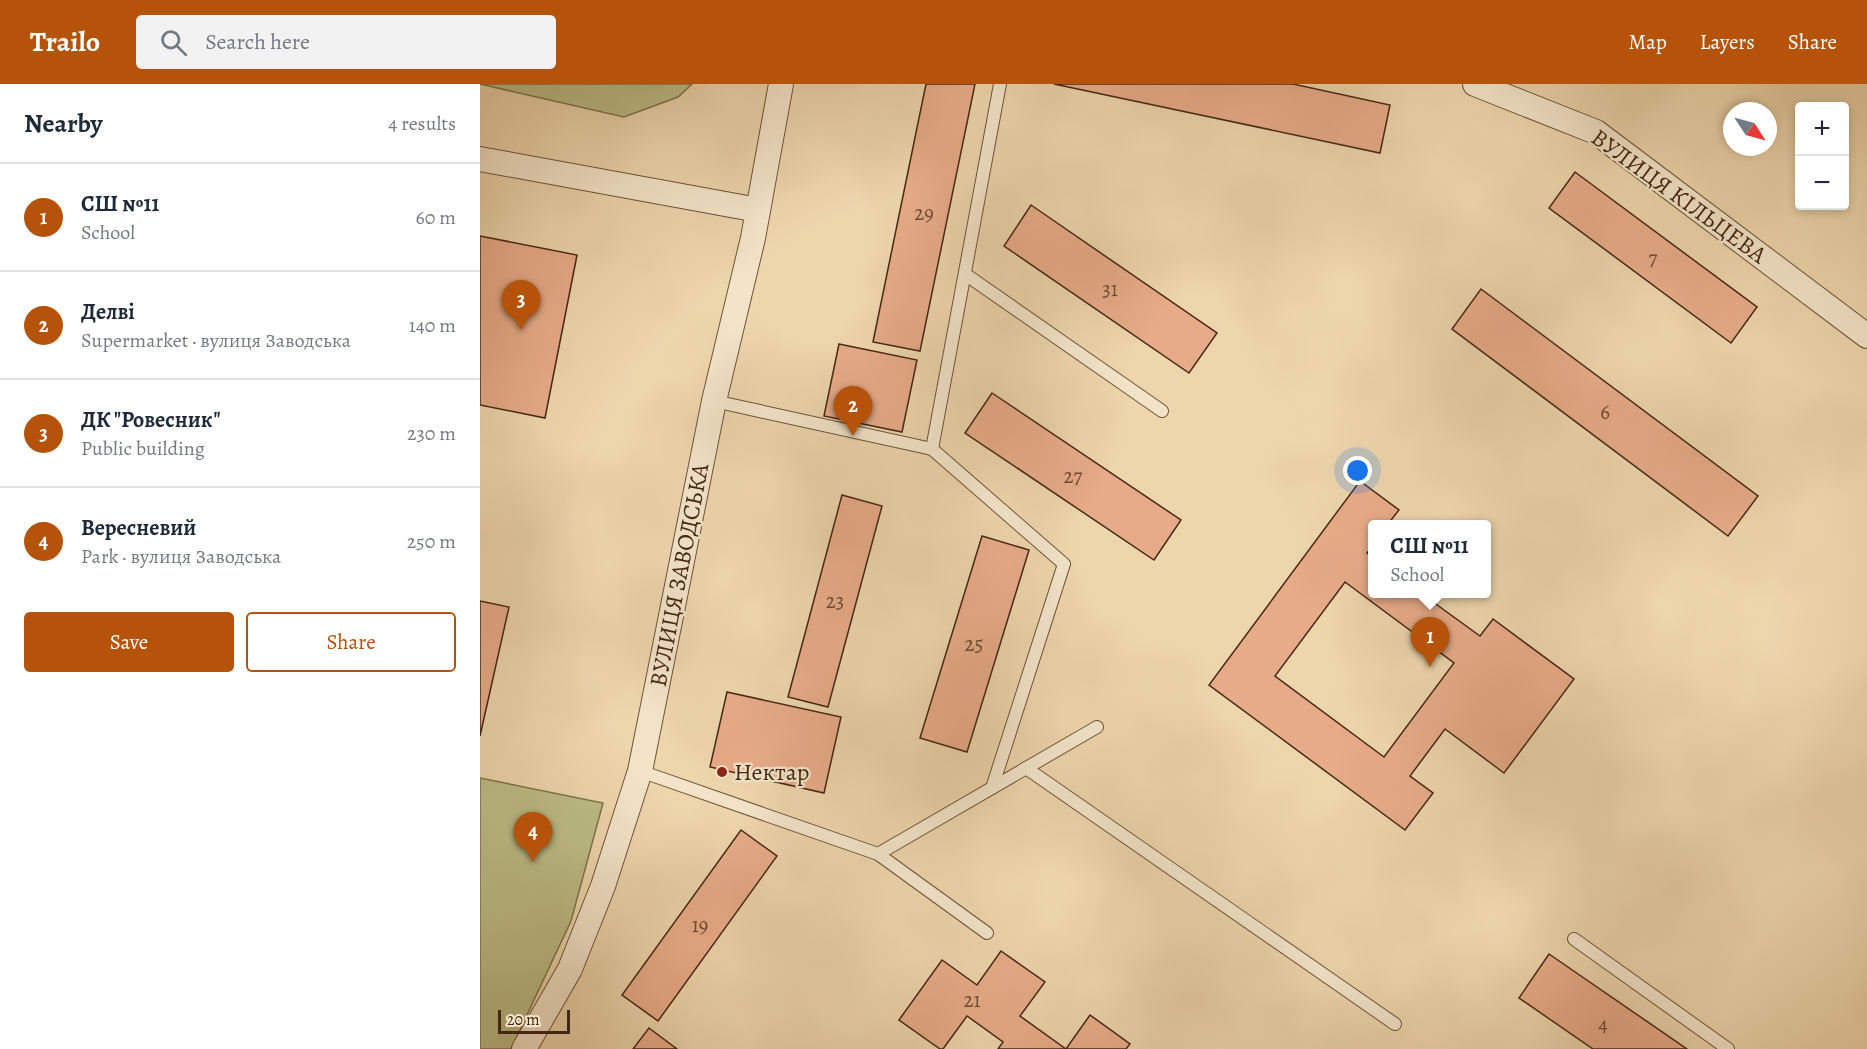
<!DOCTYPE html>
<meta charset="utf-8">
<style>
:root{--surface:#fff;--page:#f2f2f3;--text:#1f2937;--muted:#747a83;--line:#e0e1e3;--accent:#b45309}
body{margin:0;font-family:Alegreya,serif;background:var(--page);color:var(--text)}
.controls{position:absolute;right:18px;top:18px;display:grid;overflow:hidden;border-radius:6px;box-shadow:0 3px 9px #0003}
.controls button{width:54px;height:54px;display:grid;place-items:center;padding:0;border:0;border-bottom:2px solid var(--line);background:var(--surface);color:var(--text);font:30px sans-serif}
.compass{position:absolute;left:1243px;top:18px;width:54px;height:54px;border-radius:50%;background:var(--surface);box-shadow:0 3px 9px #0003;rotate:126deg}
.scale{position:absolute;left:18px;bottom:15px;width:72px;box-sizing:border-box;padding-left:6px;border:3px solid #442812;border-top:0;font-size:16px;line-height:21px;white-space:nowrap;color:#442812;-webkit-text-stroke:4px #f3e4c9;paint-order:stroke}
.you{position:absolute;left:878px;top:387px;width:21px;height:21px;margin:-15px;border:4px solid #fff;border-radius:50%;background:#1a73e8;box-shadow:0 0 0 9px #1a73e833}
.badge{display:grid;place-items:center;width:39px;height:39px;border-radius:50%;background:var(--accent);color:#fff;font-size:20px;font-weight:700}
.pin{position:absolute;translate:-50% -50px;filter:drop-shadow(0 2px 3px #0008)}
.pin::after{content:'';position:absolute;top:32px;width:21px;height:18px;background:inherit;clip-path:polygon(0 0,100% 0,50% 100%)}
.popup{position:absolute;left:888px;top:436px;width:123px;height:78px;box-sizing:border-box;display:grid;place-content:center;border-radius:6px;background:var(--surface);filter:drop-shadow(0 2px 4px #0005);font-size:20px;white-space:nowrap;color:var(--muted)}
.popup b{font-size:22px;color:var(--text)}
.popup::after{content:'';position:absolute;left:50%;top:100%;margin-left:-12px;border:12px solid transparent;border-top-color:var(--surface)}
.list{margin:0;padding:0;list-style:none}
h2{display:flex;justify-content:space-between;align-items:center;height:78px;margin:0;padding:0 24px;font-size:26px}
h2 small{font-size:20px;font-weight:400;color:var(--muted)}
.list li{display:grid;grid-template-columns:39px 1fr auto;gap:18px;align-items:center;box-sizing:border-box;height:108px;padding:0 24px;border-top:2px solid var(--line)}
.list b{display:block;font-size:22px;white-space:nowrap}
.list p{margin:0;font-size:20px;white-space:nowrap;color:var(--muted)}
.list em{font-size:20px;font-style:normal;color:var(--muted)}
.actions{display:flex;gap:12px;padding:18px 24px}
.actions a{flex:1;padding:14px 0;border:2px solid var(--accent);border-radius:6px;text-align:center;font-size:21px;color:var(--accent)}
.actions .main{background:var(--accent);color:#fff}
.icon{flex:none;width:33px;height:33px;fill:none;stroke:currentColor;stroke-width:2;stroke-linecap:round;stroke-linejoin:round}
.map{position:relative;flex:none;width:1387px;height:965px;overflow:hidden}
header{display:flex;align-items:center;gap:36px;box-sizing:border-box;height:84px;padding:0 30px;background:var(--accent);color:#fff}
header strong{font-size:28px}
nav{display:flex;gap:33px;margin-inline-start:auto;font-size:21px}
.search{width:420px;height:54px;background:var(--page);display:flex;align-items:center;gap:15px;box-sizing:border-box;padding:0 21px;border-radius:6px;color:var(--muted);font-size:22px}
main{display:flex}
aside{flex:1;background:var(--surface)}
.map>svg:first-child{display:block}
</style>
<header>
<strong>Trailo</strong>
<div class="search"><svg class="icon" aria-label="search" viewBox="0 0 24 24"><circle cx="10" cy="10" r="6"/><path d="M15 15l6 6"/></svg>Search here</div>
<nav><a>Map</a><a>Layers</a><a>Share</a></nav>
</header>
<main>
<aside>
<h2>Nearby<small>4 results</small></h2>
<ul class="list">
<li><span class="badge">1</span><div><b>СШ №11</b><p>School</p></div><em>60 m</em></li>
<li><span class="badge">2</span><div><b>Делвi</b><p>Supermarket · вулиця Заводська</p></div><em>140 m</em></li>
<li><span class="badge">3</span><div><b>ДК &quot;Ровесник&quot;</b><p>Public building</p></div><em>230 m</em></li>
<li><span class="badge">4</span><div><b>Вересневий</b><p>Park · вулиця Заводська</p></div><em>250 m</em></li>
</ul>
<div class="actions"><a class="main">Save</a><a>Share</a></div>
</aside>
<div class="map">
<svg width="1387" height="965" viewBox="0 0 1387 965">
<rect width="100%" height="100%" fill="#edd5ac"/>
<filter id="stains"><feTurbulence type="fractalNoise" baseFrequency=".00333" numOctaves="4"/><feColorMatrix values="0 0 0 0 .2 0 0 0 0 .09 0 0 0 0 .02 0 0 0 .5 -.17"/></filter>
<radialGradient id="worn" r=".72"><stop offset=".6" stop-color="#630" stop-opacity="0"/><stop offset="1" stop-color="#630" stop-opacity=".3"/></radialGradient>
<g fill="#bcbc87" stroke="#80724c" stroke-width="1.5">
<path d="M0 0H212L198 13 144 33Z"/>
<path d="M0 694 123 719 91 837 31 965H0Z"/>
</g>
<g fill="#e8ab89" stroke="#442812" stroke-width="1.5" fill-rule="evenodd">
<path d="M446 0H495L440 267 393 258Z"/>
<path d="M574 0H813L910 21 900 69Z"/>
<path d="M1095 88 1277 223 1251 259 1069 124Z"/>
<path d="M551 121 737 249 709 289 524 162Z"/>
<path d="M0 152 97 171 65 334 0 321Z"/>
<path d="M1001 205 1278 412 1248 452 972 245Z"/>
<path d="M359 260 437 276 422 348 344 332Z"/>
<path d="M512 309 701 436 674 476 485 349Z"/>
<path d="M880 397 919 426 908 440H893V461L887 469 893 473V510H942L1000 552 1013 535 1094 595 1024 689 965 645 930 692 953 709 925 746 729 601ZM865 498 974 579 904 673 795 592Z"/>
<path d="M362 411 402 422 348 623 308 613Z"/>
<path d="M502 452 549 466 487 668 440 654Z"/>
<path d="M0 517 29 523 0 652Z"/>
<path d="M247 608 361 633 344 709 230 683Z"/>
<path d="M261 746 297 772 178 937 142 911Z"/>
<path d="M521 867 565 898 540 932 586 965 610 931 650 960 646 965H518L523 958 487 932 463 965H460L419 936 462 876 497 901Z"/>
<path d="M1069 870 1207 965H1113L1039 914Z"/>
<path d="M169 944 197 965H153Z"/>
</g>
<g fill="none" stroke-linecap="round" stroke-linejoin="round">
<g stroke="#6e5338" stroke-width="14">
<g id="service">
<path d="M485 190 682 327"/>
<path d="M234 317 452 365 520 0"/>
<path d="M452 365 584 480 512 704"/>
<path d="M546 684 915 940"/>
<path d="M160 687 398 770 507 849"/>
<path d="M398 770 617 643"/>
<path d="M1094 855 1248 965"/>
</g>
</g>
<g stroke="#6e5338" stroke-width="26">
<g id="minor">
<path d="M995 0 1116 48 1387 252"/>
<path d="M0 75 278 126"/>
<path d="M44 965 90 885 123 802 160 687 234 317 273 154 301 0"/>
</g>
</g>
<use href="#service" stroke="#f3e4c9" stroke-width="12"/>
<use href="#minor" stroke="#f3e4c9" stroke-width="24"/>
</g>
<circle fill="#8f2418" stroke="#f3e4c9" stroke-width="2" cx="242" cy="688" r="6"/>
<g text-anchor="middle" stroke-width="4.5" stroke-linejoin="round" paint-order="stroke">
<g font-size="21" fill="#6d4930">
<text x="444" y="136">29</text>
<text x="1173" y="181">7</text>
<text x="630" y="212">31</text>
<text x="1125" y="335">6</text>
<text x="593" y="399">27</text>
<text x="355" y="524">23</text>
<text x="494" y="567">25</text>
<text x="220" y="848">19</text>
<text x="492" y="923">21</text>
<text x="1123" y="947">4</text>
</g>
<g font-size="24" fill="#442812" stroke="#f3e4c9">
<text transform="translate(1199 112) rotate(36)" y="8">ВУЛИЦЯ КІЛЬЦЕВА</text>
<text transform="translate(199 491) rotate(-79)" y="8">ВУЛИЦЯ ЗАВОДСЬКА</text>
</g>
<g font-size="24" fill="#442812" stroke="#f3e4c9" text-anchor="start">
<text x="254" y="696">Нектар</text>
</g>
</g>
<rect width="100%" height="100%" filter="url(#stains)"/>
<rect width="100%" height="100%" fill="url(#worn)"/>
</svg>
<div class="controls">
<button>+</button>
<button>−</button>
</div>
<svg class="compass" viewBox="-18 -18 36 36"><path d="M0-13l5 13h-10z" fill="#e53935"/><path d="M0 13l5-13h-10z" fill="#747a83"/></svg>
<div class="scale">20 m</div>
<div class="you"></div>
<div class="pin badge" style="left:950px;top:583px">1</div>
<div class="popup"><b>СШ №11</b>School</div>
<div class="pin badge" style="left:373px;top:352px">2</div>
<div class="pin badge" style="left:41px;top:246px">3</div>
<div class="pin badge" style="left:53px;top:778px">4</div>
</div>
</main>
